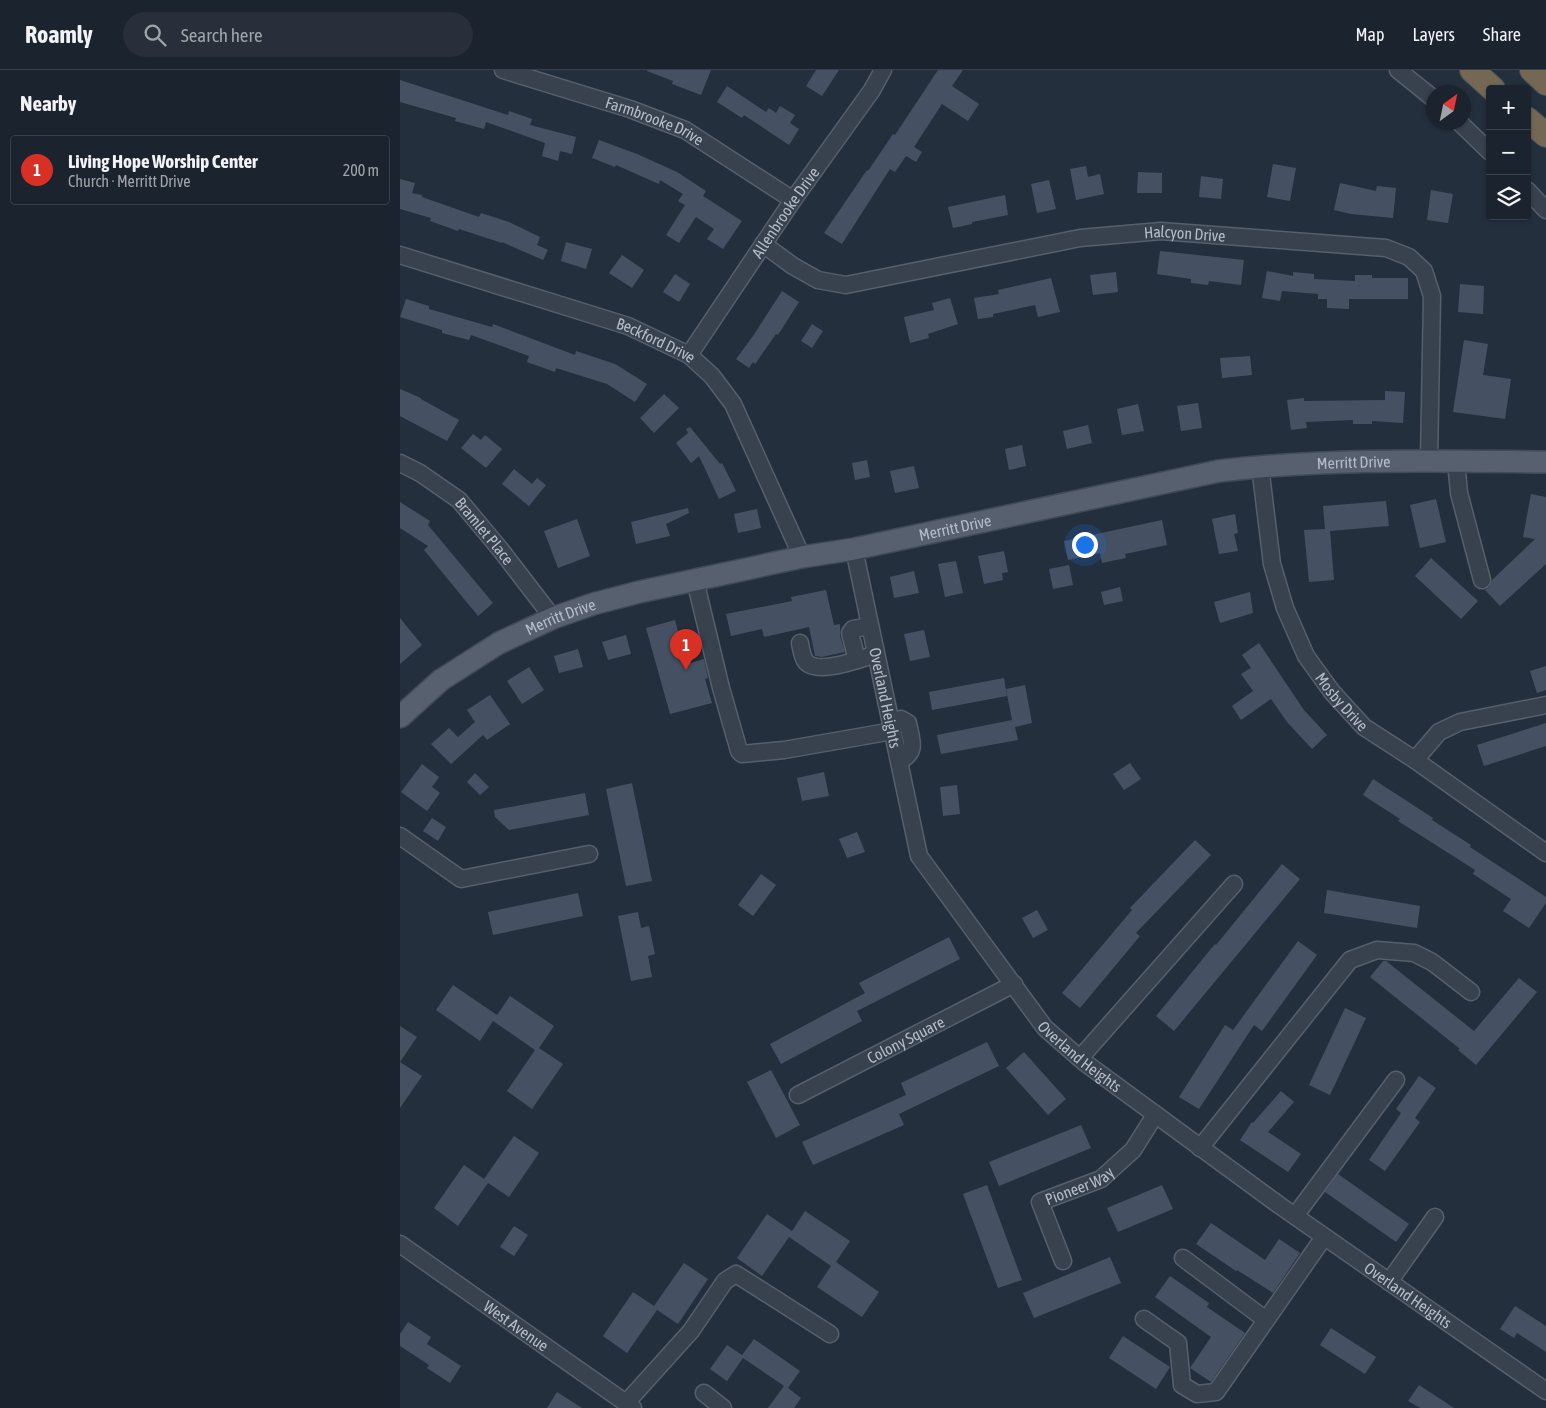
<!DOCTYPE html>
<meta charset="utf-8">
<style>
:root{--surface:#1b232e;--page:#282f3a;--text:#f1f3f6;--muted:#a0a4aa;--line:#39404a;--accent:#d93025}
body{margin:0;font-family:"Asap Condensed",sans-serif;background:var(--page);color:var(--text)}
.controls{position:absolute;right:15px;top:15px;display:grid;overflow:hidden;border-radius:5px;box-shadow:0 1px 4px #0004}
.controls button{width:45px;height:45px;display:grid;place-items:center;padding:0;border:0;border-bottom:1px solid var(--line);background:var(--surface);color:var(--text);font:25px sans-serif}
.compass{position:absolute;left:1026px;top:15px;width:45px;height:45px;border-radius:50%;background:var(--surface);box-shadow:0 1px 4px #0004;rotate:33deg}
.you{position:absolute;left:684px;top:474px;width:18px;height:18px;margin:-12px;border:4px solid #fff;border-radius:50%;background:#1a73e8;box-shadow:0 0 0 8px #1a73e833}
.badge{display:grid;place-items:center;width:32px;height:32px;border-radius:50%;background:var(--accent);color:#fff;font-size:16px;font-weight:700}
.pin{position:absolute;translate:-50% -41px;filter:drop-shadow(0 1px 2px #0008)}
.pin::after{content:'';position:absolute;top:26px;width:18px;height:15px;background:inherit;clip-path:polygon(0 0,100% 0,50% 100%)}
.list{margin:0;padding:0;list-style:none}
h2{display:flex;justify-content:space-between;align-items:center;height:65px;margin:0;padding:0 20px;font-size:21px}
h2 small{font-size:16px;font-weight:400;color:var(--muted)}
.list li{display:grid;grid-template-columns:32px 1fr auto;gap:15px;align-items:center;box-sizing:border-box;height:70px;margin:0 10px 10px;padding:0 10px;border:1px solid var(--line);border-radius:5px}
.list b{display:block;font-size:19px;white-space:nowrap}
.list p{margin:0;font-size:16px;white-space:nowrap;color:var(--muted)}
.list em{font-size:16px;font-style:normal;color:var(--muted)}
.icon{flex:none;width:28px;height:28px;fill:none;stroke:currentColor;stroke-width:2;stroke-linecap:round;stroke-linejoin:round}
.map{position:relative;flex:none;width:1146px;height:1338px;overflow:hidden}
header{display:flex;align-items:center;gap:30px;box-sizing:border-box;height:70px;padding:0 25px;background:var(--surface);border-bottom:1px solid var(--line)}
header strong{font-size:24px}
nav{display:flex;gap:28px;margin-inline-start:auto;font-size:18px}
.search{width:350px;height:45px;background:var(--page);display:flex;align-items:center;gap:12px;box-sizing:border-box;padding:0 18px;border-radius:28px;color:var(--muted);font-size:19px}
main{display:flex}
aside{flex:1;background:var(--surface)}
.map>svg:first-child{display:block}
</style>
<header>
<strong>Roamly</strong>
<div class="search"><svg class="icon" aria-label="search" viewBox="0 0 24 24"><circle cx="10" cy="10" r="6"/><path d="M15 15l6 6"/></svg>Search here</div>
<nav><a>Map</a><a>Layers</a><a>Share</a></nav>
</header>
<main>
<aside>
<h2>Nearby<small></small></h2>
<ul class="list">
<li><span class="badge">1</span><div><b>Living Hope Worship Center</b><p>Church · Merritt Drive</p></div><em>200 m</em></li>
</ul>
</aside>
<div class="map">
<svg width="1146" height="1338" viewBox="0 0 1146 1338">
<rect width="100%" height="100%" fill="#242f3e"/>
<g fill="#455162">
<path d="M247 0H311L301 25 272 14 273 11 247 1Z"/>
<path d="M416 0H439L422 26 406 16Z"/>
<path d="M538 0H563L552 16 579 34 568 51 542 34 514 77 522 82 516 92 506 86 495 102 490 99 442 174 424 163 467 100 468 101 493 64 495 65Z"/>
<path d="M0 10 108 45 109 41 132 49 130 55 176 67 172 84 160 81 158 91 142 86 145 73 86 52 84 59 55 51 56 48 0 32Z"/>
<path d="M327 16 366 42 369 38 376 43 380 36 395 45 390 53 399 59 389 75 344 45 342 48 317 32Z"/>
<path d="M199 70 237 84 277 102 306 121 303 126 342 151 323 179 307 169 314 159 296 147 279 173 266 165 285 135 278 131 283 124 260 110 259 114 216 95 215 97 192 88Z"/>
<path d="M873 94 896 98 890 131 867 127Z"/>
<path d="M686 96 688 107 700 104 704 124 676 130 670 99Z"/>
<path d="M738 102 762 103V123H737Z"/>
<path d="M801 106 823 109 821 129 799 127Z"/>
<path d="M0 109 15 113 12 123 22 125V127L79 147 81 143 109 152 140 167 137 175 148 180 143 190 102 172V173L59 159 58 161 30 151 31 148 0 139Z"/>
<path d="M649 110 656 139 637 143 631 114Z"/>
<path d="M940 113 976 121 977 116 996 118 993 148 951 144 934 140Z"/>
<path d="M1031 120 1053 124 1048 153 1027 150Z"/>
<path d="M605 125 608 145 572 152V154L553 158 548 137Z"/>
<path d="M166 172 192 179 186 199 161 191Z"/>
<path d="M760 181 844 190 841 215 809 211 808 215 791 213V209L757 204Z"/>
<path d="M222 185 244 200 232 218 209 203Z"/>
<path d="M867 201 893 206V202L914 204V209L955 211V205H972V208H1008V229H949V239L927 238V229H918V224L882 221 880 231 862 228Z"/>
<path d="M716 202 718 222 693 225 690 205Z"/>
<path d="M275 204 290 214 279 232 263 222Z"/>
<path d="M651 208 660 242 638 247 635 235 593 244V247L578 249 574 228 599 224 598 220Z"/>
<path d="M1060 214 1084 216 1083 244 1058 242Z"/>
<path d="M382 221 399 232 378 265 376 264 355 294 353 292 349 298 336 289 353 266Z"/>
<path d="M550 228 558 254 528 264 529 268 510 273 504 247 534 240 532 233Z"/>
<path d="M6 229 29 236V239L92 257 93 254 175 285 176 281 215 294 247 314 235 332 207 314 156 298 155 302 127 292 129 286 71 265 69 270 42 263V260L0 247Z"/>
<path d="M412 254 423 261 412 278 401 271Z"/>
<path d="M1064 270 1088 274 1083 305 1111 309 1105 349 1053 342Z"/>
<path d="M850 286 852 305 822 308 820 288Z"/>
<path d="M0 319 21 328V329L59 350 47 371 0 346Z"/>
<path d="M985 321 1005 322 1003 353 972 351V354H953V350L906 352 907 358 891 360 887 330 904 328V331L985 330Z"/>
<path d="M264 324 279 338 254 363 240 348Z"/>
<path d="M798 333 802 358 781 361 777 336Z"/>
<path d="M738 334 744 361 722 365 717 339Z"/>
<path d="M688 355 692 373 667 379 663 361Z"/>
<path d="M290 357 320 394 322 393 336 421 319 429 299 386 291 393 276 373 288 363 286 359Z"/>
<path d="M73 364 81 370 85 365 102 379 86 398 61 378Z"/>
<path d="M622 375 626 396 609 400 605 379Z"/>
<path d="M467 390 470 407 455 410 452 393Z"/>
<path d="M514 396 519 418 495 423 490 401Z"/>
<path d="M114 399 132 414 137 408 146 415 129 436 102 414Z"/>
<path d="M1131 424 1146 427V494L1100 536 1085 520 1089 517 1092 510 1135 469 1123 467Z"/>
<path d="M1036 429 1046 472 1020 478 1010 435Z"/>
<path d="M986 431 989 456 930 461 934 510 909 512 904 460 925 459 923 436Z"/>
<path d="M0 432 30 451 28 455 93 533 78 546 24 480 28 476 0 458Z"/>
<path d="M288 438 289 443 266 454 270 466 236 474 231 452Z"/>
<path d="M357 439 361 458 338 463 334 444Z"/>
<path d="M835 444 838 463 834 464 838 481 819 484 812 449Z"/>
<path d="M177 449 190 486 158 498 144 461Z"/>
<path d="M762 450 767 475 725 484 726 488 702 493 700 483 668 490 664 471Z"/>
<path d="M604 481 608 502 602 503 603 510 584 514 578 486Z"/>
<path d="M1031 488 1078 531 1061 549 1015 506Z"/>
<path d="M556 491 563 523 545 527 538 494Z"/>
<path d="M669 495 673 515 653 519 649 499Z"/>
<path d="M514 501 519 523 494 528 490 507Z"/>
<path d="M720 517 723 531 704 535 701 522Z"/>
<path d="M426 520 434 555 440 554V566L445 582 422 587 415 586 409 557 364 567 362 559 331 566 326 544 392 531 391 527Z"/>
<path d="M850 522 853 543 820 553 814 532Z"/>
<path d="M0 548 22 575 0 594Z"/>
<path d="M275 550 287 594 304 589 308 608 305 609 312 633 270 644 246 558Z"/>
<path d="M524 560 530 587 510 591 504 564Z"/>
<path d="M226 565 231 584 208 590 202 572Z"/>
<path d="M859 573 904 640 927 665 912 679 887 652 871 629 841 650 832 636 853 621 841 604 851 598 842 585Z"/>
<path d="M178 579 183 597 159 603 154 586Z"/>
<path d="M1146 596V620L1137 623 1130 601Z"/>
<path d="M129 597 144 620 122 634 107 611Z"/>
<path d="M604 608 607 626 532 640 529 622Z"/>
<path d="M625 615 632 653 615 657 618 670 541 684 537 665 612 650 606 619Z"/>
<path d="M90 625 110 654 87 670 83 665 51 694 31 674 49 658 58 667 75 652 67 640Z"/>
<path d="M1146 653V676L1084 696 1077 675Z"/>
<path d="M730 693 741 709 724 720 713 704Z"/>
<path d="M22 694 39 707 32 717 40 723 27 741 1 722Z"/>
<path d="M424 702 429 726 402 731 397 708Z"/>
<path d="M75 703 89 717 80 725 67 712Z"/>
<path d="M973 709 1033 748 1032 750 1071 775 1070 777 1146 827V833L1129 858 1103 841 1111 829 1073 804 1075 800 998 751 1000 749 963 725Z"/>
<path d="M232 713 252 811 226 816 206 719Z"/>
<path d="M557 715 560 744 543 746 540 717Z"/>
<path d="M185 723 189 745 109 760 95 747 94 740Z"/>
<path d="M32 748 46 757 38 771 23 761Z"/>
<path d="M457 762 465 782 447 788 439 769Z"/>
<path d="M795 770 811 785 736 863 740 866 680 938 662 923 732 840 730 838Z"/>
<path d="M882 794 900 809 774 961 756 946 815 874 816 875Z"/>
<path d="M361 804 376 815 353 846 338 835Z"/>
<path d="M927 820 1020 836 1017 858 924 843Z"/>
<path d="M178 823 183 846 93 865 88 842Z"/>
<path d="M637 840 648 860 633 868 622 848Z"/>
<path d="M238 842 241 858 249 856 255 884 248 886 252 907 231 911 218 846Z"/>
<path d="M549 867 560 889 457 941 462 951 381 994 370 974 465 923 459 913Z"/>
<path d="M898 871 917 885 862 961 854 955 799 1039 779 1027 825 955 833 960Z"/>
<path d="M983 891H986L1074 961 1119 908 1137 922 1076 995 1058 980 1060 979 970 907Z"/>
<path d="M53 915 97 945 110 926 154 956 139 978 163 994 132 1039 107 1021 135 980 93 951 80 971 36 940Z"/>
<path d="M945 938 966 948 930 1025 909 1015Z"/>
<path d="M0 956 17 967 0 992 22 1006 0 1038Z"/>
<path d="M587 972 599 996 499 1044 504 1055 413 1095 402 1072 506 1025 501 1013Z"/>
<path d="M624 982 666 1029 648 1045 606 998Z"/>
<path d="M371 1000 400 1055 376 1068 347 1012Z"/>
<path d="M1019 1006 1036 1018 1015 1048 1020 1052 985 1101 969 1090 1001 1043 996 1039Z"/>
<path d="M881 1021 894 1032 868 1062 901 1084 888 1102 840 1070 852 1052 853 1053Z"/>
<path d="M681 1055 691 1078 599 1116 589 1092Z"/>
<path d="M114 1066 139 1083 109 1127 88 1113 58 1156 34 1138 64 1095 84 1109Z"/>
<path d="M938 1104 1009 1154 996 1172 925 1122Z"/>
<path d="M587 1115 622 1210 598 1218 563 1124Z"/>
<path d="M762 1115 773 1139 718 1162 707 1138Z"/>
<path d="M405 1141 450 1171 436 1192 479 1222 462 1247 417 1217 431 1196 389 1167 362 1206 337 1188 367 1144 392 1161Z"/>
<path d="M811 1153 865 1190 879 1169 900 1183 873 1223 837 1200 836 1201 796 1174Z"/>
<path d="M114 1156 128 1165 114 1186 100 1177Z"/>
<path d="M710 1187 721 1213 634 1248 623 1223Z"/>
<path d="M284 1193 308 1209 278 1254 257 1240 227 1283 203 1266 233 1222 254 1236Z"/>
<path d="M770 1206 809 1233 807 1237 845 1263 811 1312 790 1298 811 1267 755 1227Z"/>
<path d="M1115 1236 1146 1256V1282L1117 1263 1114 1268 1100 1259Z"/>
<path d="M8 1252 31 1267 27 1274 61 1296 50 1313 27 1298 29 1295 0 1276V1264Z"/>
<path d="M931 1258 976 1287 965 1304 920 1275Z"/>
<path d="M723 1266 770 1297 756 1319 709 1288Z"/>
<path d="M354 1269 400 1301 388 1318 401 1328 394 1338H368L384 1316 343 1288 327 1311 310 1299 327 1275 342 1285Z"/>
<path d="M1019 1315 1054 1338H1020L1008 1331Z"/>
<path d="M157 1322 182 1338H147Z"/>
</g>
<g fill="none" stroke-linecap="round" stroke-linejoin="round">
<g stroke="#565f6c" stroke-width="19">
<g id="minor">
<path id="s1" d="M103 0 230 39 285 60 393 130"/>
<path d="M998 0 1034 29"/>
<path d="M1059 52 1090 82"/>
<path d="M1127 120 1146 140"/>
<path id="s2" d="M363 174 393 196 418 210 446 215 680 168 761 161 986 178 1009 187 1024 201 1032 226 1029 390"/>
<path id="s3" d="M0 185 228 256 289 285 312 306 333 334 402 487"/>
<path id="s4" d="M289 285 393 130 472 20 483 0"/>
<path d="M1056 391 1059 423 1082 510"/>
<path id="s5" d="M0 393 20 403 59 430 100 479 153 548"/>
<path id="s6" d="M860 396 872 494 885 538 906 586 932 622 964 657 1015 690 1146 783"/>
<path id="s7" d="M454 479 519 786 645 958 684 992 879 1135 1146 1321"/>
<path d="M295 510 321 618 339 681 342 684 384 680 493 661"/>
<path d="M400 573C401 579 402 587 406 592 418 605 461 589 476 584"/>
<path d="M457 590 450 563 453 559 470 556"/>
<path d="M491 651 501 649 508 653C511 671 518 681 500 691"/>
<path d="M1015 690 1039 662 1060 652 1146 635"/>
<path d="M0 766 61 809 189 784"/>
<path d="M680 988 834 814"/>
<path id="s8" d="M398 1025 614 914"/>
<path d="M800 1078 950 890 977 880 1014 883 1032 892 1071 922"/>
<path d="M895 1146 996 1010"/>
<path id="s9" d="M0 1174 233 1338"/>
<path d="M783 1188 866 1250"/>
<path id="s10" d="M663 1191 640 1132 701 1109 733 1080 755 1045"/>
<path d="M989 1212 1035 1147"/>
<path d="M744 1249 778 1273 782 1315 797 1324 816 1322 924 1167"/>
<path d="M304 1323 323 1338"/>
<path d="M226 1333 291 1261 325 1211 336 1204 430 1264"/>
</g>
</g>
<g stroke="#414a57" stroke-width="24">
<g id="major">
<path id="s11" d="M0 647 41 610 99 573 153 548 193 534 239 522 402 487 454 479 819 401C928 388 1037 391 1146 392"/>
</g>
</g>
<g stroke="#434c59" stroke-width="26">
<g id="highway">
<path d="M1072 0 1093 19"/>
<path d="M1132 0 1146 13"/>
<path d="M1127 49 1146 65"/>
</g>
</g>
<use href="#minor" stroke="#38414e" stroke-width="16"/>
<use href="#major" stroke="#56606e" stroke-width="21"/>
<use href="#highway" stroke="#746855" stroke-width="24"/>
</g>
<g text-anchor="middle" stroke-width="4.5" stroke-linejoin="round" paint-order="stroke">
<g font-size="16" fill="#b4bcc9" stroke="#1d2633">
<text dy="6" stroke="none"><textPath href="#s1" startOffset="160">Farmbrooke Drive</textPath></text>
<text dy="6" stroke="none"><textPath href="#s4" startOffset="172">Allenbrooke Drive</textPath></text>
<text dy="6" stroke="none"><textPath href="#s2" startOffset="438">Halcyon Drive</textPath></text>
<text dy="6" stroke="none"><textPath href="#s3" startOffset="270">Beckford Drive</textPath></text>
<text dy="6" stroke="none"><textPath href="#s11" startOffset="1001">Merritt Drive</textPath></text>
<text dy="6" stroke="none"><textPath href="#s11" startOffset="596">Merritt Drive</textPath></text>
<text dy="6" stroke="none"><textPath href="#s5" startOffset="110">Bramlet Place</textPath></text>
<text dy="6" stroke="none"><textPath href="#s11" startOffset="191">Merritt Drive</textPath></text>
<text dy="6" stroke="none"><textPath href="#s7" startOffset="152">Overland Heights</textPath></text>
<text dy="6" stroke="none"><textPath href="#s6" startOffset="255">Mosby Drive</textPath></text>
<text dy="6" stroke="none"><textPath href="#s8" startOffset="121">Colony Square</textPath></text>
<text dy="6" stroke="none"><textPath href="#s7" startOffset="572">Overland Heights</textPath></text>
<text dy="6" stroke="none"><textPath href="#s10" startOffset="106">Pioneer Way</textPath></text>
<text dy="6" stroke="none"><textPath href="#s7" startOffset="978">Overland Heights</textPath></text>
<text dy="6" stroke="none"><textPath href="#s9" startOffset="142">West Avenue</textPath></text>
</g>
</g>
</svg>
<div class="controls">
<button>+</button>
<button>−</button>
<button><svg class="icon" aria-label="layers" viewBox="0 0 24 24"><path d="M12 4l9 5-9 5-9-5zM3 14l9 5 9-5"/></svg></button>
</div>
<svg class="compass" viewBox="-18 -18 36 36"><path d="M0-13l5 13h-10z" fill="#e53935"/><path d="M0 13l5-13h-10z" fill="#a0a4aa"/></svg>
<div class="you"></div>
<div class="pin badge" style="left:286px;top:600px">1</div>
</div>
</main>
